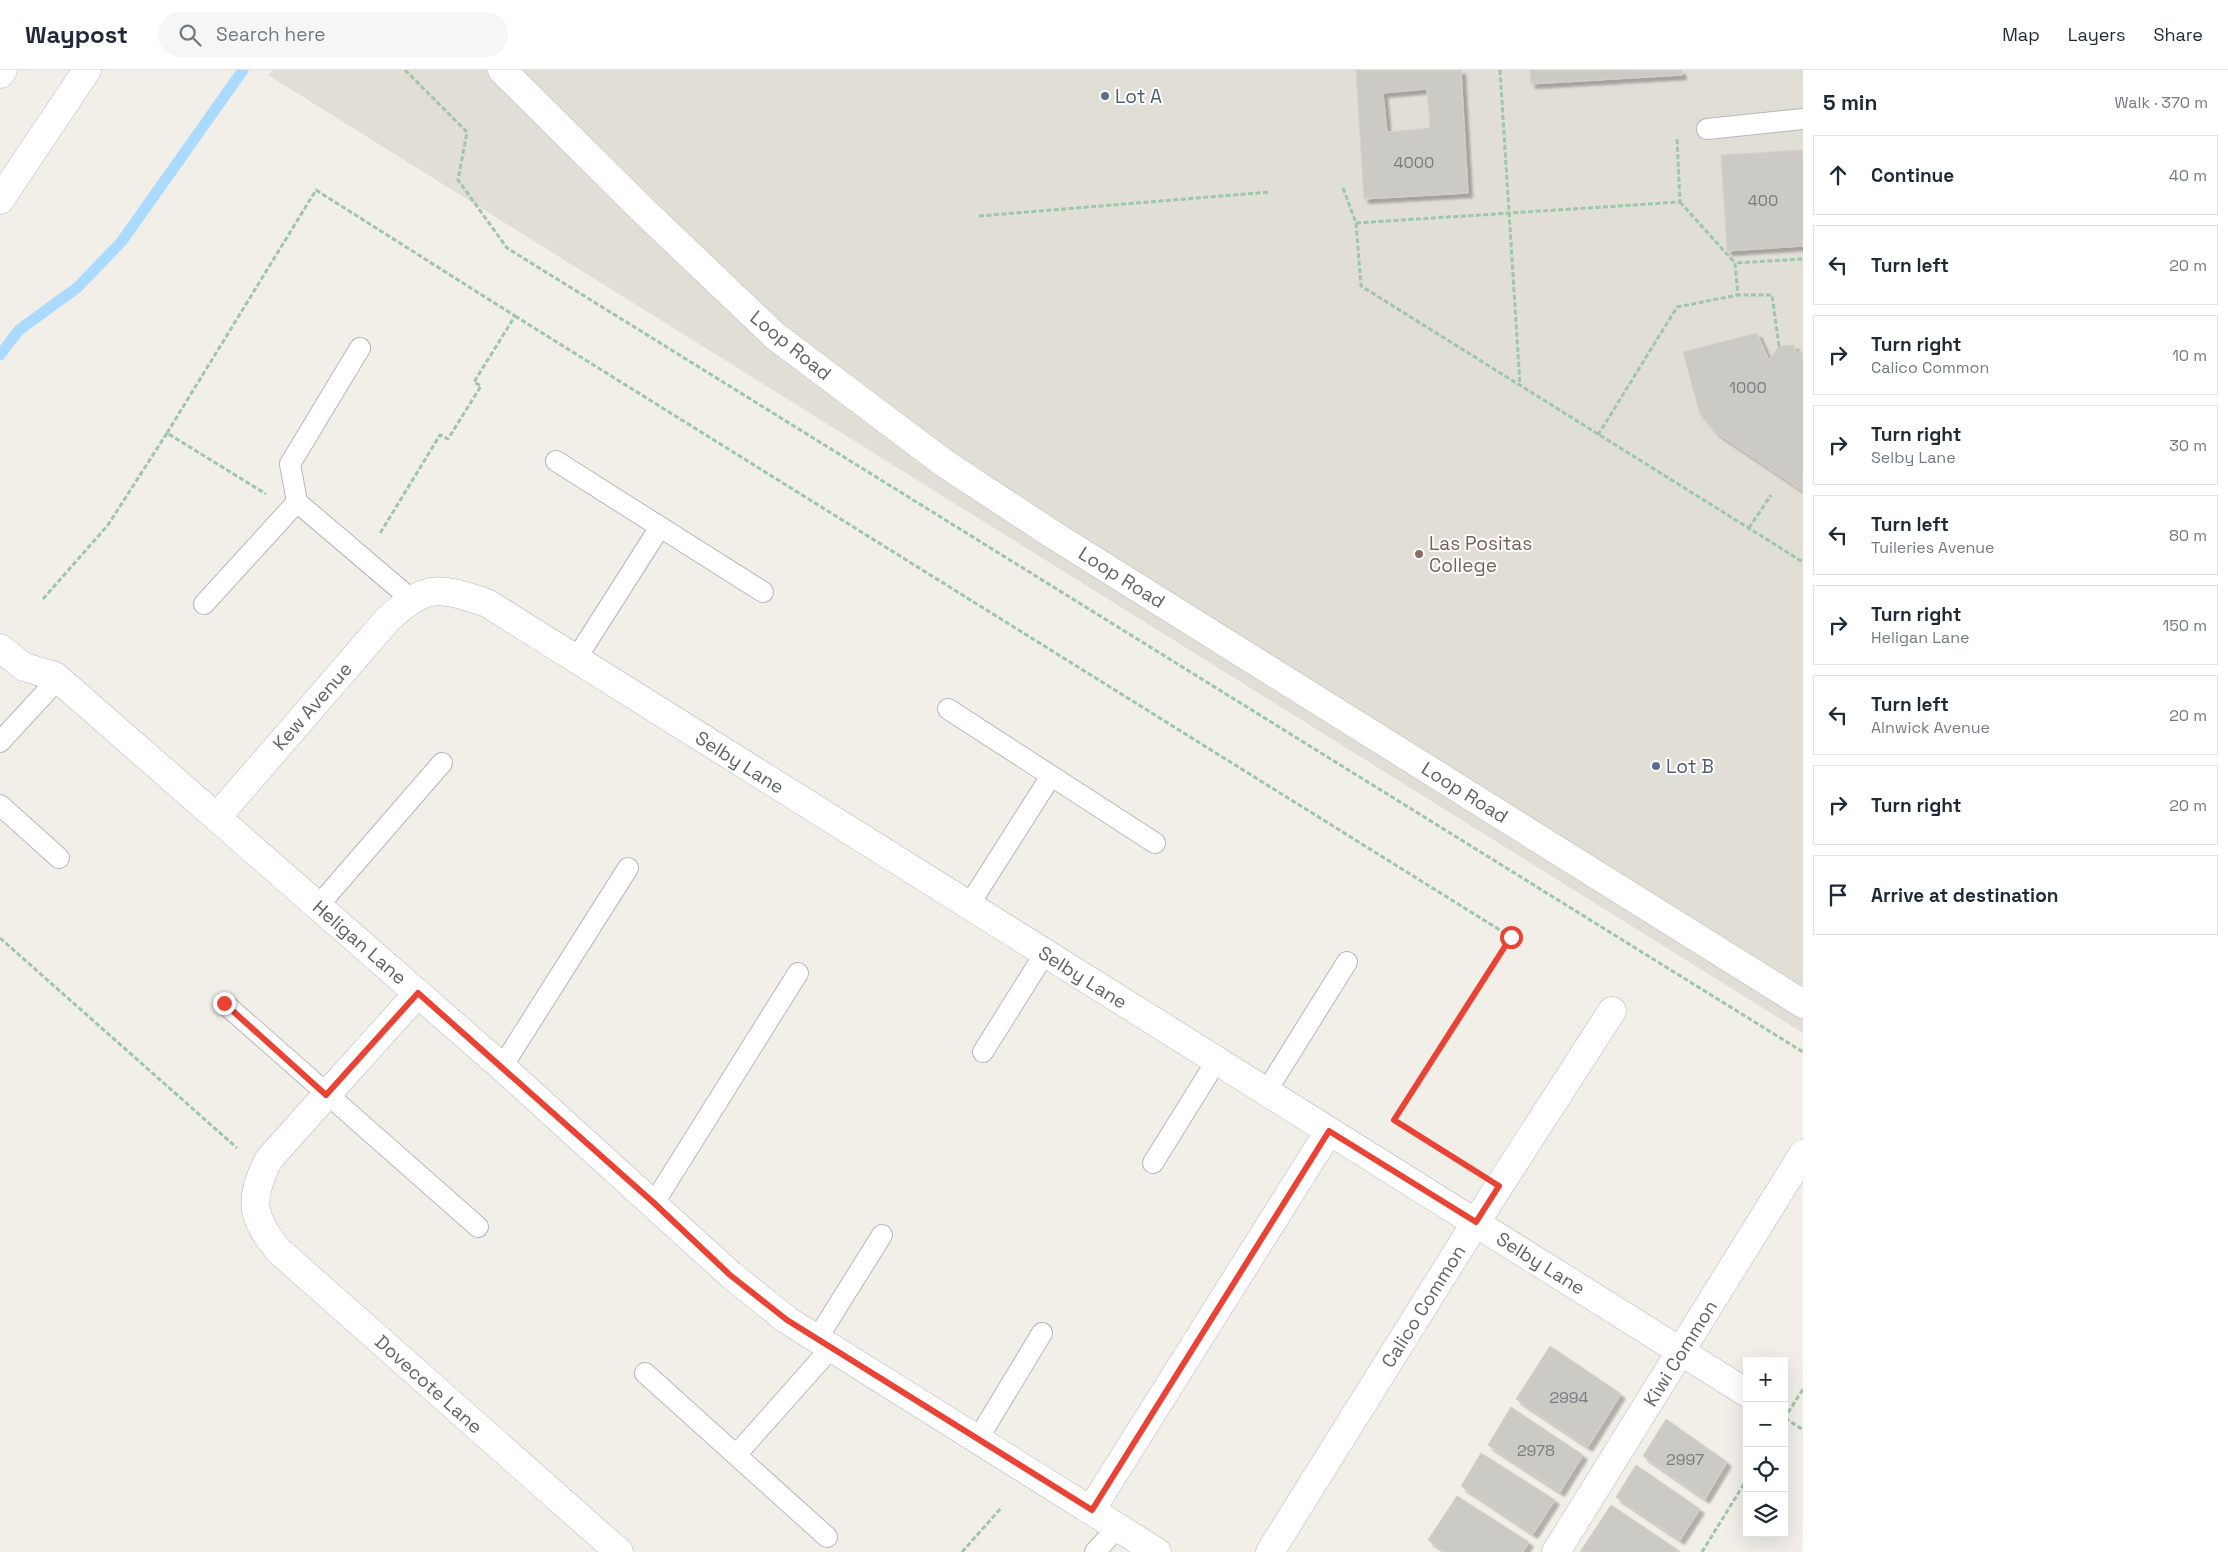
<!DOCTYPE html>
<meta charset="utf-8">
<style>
:root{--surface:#fff;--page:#f6f6f7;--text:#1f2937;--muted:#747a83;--line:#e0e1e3}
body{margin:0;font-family:"Space Grotesk",sans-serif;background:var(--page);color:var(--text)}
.controls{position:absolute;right:15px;bottom:15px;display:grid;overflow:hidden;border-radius:0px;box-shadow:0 5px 20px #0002}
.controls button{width:45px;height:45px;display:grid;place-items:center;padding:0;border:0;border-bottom:1px solid var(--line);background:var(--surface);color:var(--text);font:25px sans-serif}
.stop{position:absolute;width:15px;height:15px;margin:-11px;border:4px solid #ea4335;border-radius:50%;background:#fff}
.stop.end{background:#ea4335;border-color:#fff;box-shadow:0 1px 5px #0008}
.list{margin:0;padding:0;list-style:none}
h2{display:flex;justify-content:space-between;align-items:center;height:65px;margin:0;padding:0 20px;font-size:21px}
h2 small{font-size:16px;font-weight:400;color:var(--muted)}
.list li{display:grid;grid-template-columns:32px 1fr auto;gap:15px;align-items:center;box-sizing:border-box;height:80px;margin:0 10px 10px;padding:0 10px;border:1px solid var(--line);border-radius:0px}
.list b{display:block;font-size:19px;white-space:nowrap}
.list p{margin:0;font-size:16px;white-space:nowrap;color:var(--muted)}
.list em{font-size:16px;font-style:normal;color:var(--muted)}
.icon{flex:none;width:28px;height:28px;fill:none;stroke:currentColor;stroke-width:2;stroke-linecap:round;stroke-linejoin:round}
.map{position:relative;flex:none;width:1803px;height:1482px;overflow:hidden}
header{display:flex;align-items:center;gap:30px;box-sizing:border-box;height:70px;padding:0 25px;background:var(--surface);border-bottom:1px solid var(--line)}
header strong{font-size:24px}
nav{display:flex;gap:28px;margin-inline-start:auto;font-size:18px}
.search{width:350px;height:45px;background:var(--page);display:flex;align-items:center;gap:12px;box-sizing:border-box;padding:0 18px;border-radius:28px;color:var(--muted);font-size:19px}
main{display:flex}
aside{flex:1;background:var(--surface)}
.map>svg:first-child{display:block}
</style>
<header>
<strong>Waypost</strong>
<div class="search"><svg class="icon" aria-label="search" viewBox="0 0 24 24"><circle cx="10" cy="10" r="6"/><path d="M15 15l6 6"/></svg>Search here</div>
<nav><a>Map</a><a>Layers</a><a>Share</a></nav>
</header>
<main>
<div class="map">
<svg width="1803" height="1482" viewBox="0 0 1803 1482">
<defs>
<filter id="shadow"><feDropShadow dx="4.5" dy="4.5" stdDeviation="1" flood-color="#0004"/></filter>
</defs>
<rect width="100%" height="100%" fill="#f1efe8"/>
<path fill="#e1ded6" d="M273 0H1803V963L268 5Z"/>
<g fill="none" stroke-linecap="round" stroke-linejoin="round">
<path stroke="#aadaff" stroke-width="11" d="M0 285 19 260 78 217 122 171 243 0"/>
</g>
<g fill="#cccac5" stroke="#d6d1c6" fill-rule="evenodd" filter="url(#shadow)">
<path d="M1356 0H1461L1468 123 1364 129ZM1427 19 1430 58 1387 62 1383 23Z"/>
<path d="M1530 0H1681L1682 5 1531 14Z"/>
<path d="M1803 80V176L1727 181 1721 85Z"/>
<path d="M1757 263 1769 290 1779 276 1794 275 1796 282H1803V421L1715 362 1700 344 1683 282Z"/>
<path d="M1550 1276 1621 1324 1588 1377 1516 1329Z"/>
<path d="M1511 1337 1583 1385 1560 1422 1488 1375Z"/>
<path d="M1666 1349 1727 1392 1705 1429 1643 1386Z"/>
<path d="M1481 1383 1555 1430 1533 1464 1461 1416Z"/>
<path d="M1636 1395 1700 1439 1680 1470 1616 1427Z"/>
<path d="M1457 1426 1529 1472 1523 1482H1446L1428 1470Z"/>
<path d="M1611 1435 1678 1480 1677 1482H1580Z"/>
</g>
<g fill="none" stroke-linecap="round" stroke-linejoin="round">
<g stroke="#b5b8bc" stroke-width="22">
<g id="lane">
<path d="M1707 59 1803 49"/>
<path d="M360 278 290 394 297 432 411 529"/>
<path d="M556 391 763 522"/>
<path d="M204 534 297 432"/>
<path d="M576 589 660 457"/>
<path d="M948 639 1155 773"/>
<path d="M0 672 58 609"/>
<path d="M0 735 59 788"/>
<path d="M969 835 1051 706"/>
<path d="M318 836 442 693"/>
<path d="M224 933 478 1157"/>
<path d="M983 982 1045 883"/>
<path d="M502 997 628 798"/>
<path d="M1266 1022 1347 892"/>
<path d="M1153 1093 1217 990"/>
<path d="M654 1133 798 903"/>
<path d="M817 1269 882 1165"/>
<path d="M645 1303 827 1467"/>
<path d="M978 1369 1042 1263"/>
<path d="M736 1385 831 1278"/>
<path d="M1095 1482 1118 1457"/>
</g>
</g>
<g stroke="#b5b8bc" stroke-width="29">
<g id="street">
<path d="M0 578 24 597 55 606 502 997 731 1205 787 1250 1157 1482"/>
<path d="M217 747 388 549C428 513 438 517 487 533L1747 1323"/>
<path d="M418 923 269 1089C249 1129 250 1146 279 1181L619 1482"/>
<path d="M1091 1440 1329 1061"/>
<path d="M1270 1482 1476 1152 1612 941"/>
<path d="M1556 1482 1803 1084"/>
</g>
</g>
<g stroke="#b6babf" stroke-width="29">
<g id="secondary">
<path d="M502 0 645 142 775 266 944 393 1052 464 1803 934"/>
<path d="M0 4 3 0"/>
<path d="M0 130 87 0"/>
</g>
</g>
<g stroke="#9cc7a9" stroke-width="3" stroke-dasharray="5 2.5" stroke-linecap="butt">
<path d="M405 0 467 62 458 110 507 178 1803 982"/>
<path d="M1500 0 1520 315"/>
<path d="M1343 118 1356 153 1361 216 1803 492"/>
<path d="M1680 132 1735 193"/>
<path d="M979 146 1270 122"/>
<path d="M1356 153 1680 132 1677 67"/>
<path d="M515 246 1511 867 1394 1050 1471 1099"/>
<path d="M1779 276 1772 225H1738L1735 193 1803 189"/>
<path d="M167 363 316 120 515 246 474 312 481 316 448 369 440 365 379 465"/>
<path d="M1598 365 1677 237 1738 225"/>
<path d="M1749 458 1771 425"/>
<path d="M43 529 108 455 167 363 266 424"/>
<path d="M0 868 237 1078"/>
<path d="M1785 1348 1803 1360"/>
<path d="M1784 1349 1803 1319"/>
<path d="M962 1482 1002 1437"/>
<path d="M1702 1482 1747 1409"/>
</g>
<use href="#lane" stroke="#fff" stroke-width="20"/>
<use href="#street" stroke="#fff" stroke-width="28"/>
<use href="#secondary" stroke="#fff" stroke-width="28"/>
</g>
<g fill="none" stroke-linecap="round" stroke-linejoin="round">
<path stroke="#ea4335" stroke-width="6" d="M224 933 326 1025 418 923 654 1133 730 1205 787 1250 1092 1440 1329 1061 1476 1152 1499 1116 1394 1050 1511 867"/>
</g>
<g fill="#5c6f8a" stroke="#fff" stroke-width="2">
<circle cx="1105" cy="26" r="5"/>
<circle cx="1656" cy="696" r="5"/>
</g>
<circle fill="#8d6e63" stroke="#fff" stroke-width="2" cx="1419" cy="484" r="5"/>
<g text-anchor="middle" stroke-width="4" stroke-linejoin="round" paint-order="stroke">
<g font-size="16" fill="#7a7d7f">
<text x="1414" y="98">4000</text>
<text x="1763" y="136">400</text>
<text x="1748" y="323">1000</text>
<text x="1569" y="1333">2994</text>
<text x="1536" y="1386">2978</text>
<text x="1685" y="1395">2997</text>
</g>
<g font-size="19" fill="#4e5e75" stroke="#fff" text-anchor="start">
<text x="1115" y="33">Lot A</text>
<text x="1666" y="703">Lot B</text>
</g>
<g font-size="19" fill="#5f6368" stroke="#fff">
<text transform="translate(791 275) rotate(39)" y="7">Loop Road</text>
<text transform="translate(1122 507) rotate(32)" y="7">Loop Road</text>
<text transform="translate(312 636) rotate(-49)" y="7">Kew Avenue</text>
<text transform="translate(740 692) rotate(32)" y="7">Selby Lane</text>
<text transform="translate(1465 722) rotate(32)" y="7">Loop Road</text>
<text transform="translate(360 872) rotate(41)" y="7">Heligan Lane</text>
<text transform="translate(1083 907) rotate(32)" y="7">Selby Lane</text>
<text transform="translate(1541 1193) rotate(32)" y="7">Selby Lane</text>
<text transform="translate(1423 1236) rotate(-58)" y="7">Calico Common</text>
<text transform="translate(1680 1283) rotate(-58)" y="7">Kiwi Common</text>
<text transform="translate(429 1314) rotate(42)" y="7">Dovecote Lane</text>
</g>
<g font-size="19" fill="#785e54" stroke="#fff" text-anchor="start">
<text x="1429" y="480">Las Positas<tspan x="1429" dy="22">College</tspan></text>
</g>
</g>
</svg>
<div class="controls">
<button>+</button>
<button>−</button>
<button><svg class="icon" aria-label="locate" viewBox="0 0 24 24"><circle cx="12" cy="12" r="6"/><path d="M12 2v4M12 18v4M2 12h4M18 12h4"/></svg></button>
<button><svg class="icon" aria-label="layers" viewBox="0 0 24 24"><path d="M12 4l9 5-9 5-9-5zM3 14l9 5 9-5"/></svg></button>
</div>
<div class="stop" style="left:1511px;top:867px"></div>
<div class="stop end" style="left:224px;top:933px"></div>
</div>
<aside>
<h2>5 min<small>Walk · 370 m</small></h2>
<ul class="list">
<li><svg class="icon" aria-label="ahead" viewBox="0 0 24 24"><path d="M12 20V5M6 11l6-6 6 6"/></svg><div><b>Continue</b></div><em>40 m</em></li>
<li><svg class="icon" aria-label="left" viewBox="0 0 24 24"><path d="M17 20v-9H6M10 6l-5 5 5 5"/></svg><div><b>Turn left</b></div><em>20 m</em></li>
<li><svg class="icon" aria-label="right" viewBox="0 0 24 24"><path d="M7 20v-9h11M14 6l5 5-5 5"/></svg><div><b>Turn right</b><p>Calico Common</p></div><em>10 m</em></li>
<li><svg class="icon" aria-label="right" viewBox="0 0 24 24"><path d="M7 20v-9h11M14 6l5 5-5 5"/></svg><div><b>Turn right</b><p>Selby Lane</p></div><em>30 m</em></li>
<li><svg class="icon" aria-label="left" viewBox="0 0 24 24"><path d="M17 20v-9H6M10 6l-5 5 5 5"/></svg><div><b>Turn left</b><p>Tuileries Avenue</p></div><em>80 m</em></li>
<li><svg class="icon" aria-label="right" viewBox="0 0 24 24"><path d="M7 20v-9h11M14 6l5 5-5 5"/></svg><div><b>Turn right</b><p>Heligan Lane</p></div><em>150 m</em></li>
<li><svg class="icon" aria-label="left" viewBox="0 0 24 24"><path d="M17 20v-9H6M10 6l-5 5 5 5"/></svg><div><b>Turn left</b><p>Alnwick Avenue</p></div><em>20 m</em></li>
<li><svg class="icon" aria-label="right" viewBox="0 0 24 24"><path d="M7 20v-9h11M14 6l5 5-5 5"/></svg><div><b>Turn right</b></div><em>20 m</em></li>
<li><svg class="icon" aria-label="arrive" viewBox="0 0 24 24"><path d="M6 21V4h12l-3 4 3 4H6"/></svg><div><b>Arrive at destination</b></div></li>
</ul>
</aside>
</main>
